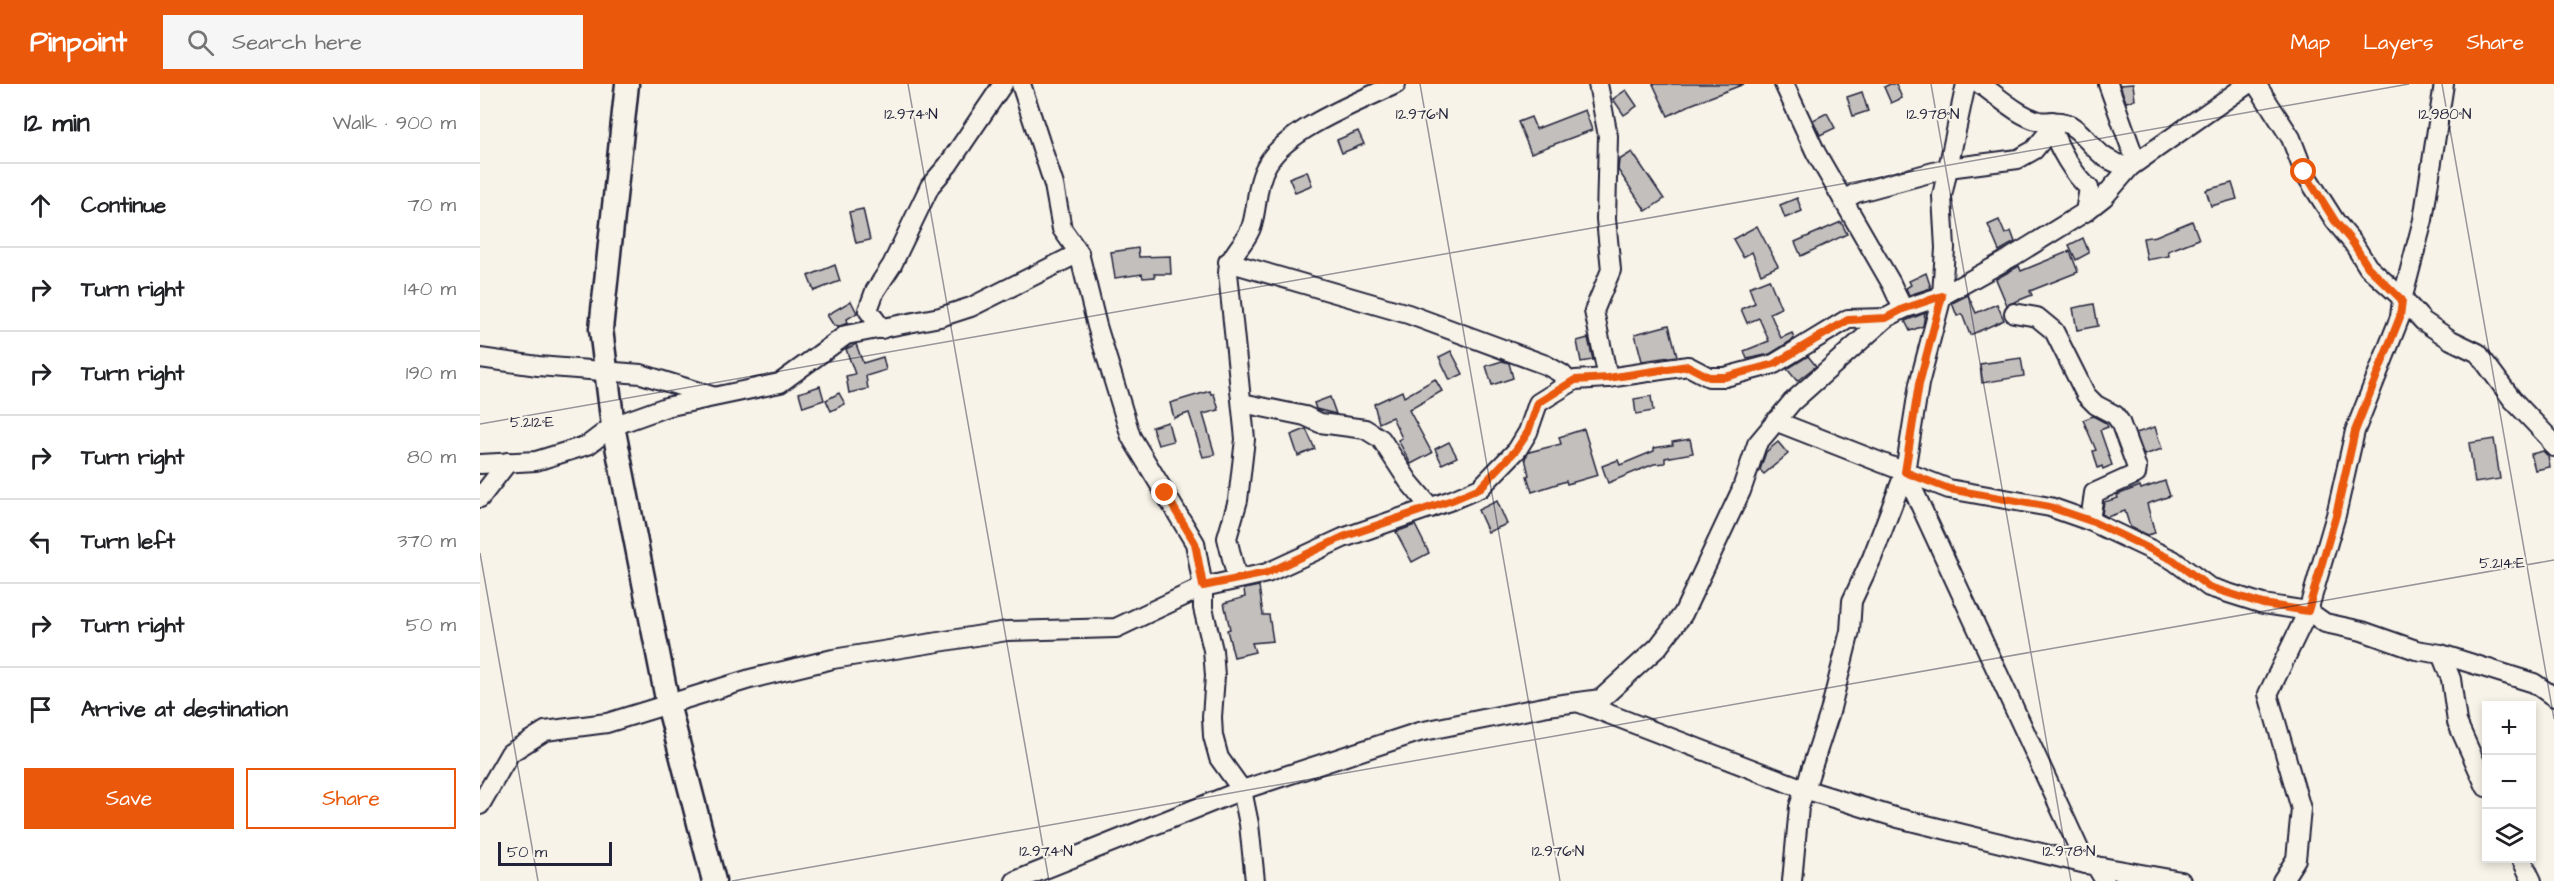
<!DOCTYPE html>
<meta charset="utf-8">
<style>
:root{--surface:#fff;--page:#f6f6f6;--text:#202124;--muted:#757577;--line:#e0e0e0;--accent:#ea580c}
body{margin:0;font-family:"Architects Daughter",sans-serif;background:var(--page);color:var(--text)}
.controls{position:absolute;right:18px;bottom:18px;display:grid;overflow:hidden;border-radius:0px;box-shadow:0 3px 9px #0003}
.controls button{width:54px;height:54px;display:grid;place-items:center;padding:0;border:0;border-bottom:2px solid var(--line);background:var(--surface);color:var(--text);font:30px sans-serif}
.scale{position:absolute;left:18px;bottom:15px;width:114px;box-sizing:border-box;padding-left:6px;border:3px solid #22223b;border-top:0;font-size:16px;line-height:21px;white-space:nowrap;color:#22223b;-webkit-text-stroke:4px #f7f3e8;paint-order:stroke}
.stop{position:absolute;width:18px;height:18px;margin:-14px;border:4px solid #ea580c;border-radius:50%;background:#fff}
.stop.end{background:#ea580c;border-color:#fff;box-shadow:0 2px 6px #0008}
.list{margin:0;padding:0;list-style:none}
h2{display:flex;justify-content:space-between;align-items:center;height:78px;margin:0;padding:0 24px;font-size:26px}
h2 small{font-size:20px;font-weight:400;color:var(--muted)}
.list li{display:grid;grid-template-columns:39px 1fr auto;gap:18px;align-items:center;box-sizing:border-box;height:84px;padding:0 24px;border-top:2px solid var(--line)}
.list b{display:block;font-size:22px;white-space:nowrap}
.list em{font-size:20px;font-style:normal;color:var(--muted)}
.actions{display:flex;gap:12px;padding:18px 24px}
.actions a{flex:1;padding:14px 0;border:2px solid var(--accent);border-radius:0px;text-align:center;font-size:21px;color:var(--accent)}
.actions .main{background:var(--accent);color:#fff}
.icon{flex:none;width:33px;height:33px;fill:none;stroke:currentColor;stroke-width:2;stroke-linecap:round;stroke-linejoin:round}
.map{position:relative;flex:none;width:2074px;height:797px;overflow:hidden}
header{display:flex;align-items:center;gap:36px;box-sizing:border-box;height:84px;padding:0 30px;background:var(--accent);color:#fff}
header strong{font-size:28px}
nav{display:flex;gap:33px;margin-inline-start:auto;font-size:21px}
.search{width:420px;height:54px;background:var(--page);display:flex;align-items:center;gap:15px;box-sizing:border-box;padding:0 21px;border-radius:0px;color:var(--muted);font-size:22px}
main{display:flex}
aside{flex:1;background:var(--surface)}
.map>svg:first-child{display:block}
</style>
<header>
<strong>Pinpoint</strong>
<div class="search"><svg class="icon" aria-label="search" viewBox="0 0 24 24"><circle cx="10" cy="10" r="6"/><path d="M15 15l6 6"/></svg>Search here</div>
<nav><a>Map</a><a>Layers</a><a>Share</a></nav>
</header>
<main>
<aside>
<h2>12 min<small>Walk · 900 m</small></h2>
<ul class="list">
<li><svg class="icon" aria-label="ahead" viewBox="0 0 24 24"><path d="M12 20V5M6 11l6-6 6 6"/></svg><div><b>Continue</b></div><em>70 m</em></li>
<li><svg class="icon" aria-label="right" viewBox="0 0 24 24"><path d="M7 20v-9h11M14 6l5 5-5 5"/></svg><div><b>Turn right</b></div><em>140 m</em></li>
<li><svg class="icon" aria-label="right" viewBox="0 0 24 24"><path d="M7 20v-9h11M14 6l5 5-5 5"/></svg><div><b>Turn right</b></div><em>190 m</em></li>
<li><svg class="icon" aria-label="right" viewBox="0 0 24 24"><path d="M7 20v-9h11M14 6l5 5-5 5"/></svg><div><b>Turn right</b></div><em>80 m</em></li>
<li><svg class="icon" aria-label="left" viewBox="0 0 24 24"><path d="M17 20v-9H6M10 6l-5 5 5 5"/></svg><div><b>Turn left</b></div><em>370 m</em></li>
<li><svg class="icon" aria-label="right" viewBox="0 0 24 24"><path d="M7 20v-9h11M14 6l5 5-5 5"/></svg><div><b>Turn right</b></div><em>50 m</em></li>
<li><svg class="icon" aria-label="arrive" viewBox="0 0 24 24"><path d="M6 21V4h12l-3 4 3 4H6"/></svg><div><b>Arrive at destination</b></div></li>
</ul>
<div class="actions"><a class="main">Save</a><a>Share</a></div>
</aside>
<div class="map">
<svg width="2074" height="797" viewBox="0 0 2074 797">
<rect width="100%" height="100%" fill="#f7f3e8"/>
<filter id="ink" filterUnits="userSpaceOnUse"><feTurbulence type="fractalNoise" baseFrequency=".0167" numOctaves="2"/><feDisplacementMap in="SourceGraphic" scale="12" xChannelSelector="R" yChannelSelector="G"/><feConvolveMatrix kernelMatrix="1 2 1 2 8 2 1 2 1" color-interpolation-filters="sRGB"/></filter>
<g filter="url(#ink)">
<g fill="#c2bfbd" stroke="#22223b" stroke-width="1.5">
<path d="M1173 0H1264L1210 21 1188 32Z"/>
<path d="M1410 0H1416L1422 14 1411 19 1404 3Z"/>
<path d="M1653 0 1655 16 1646 18 1640 1Z"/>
<path d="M1146 6 1157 22 1144 31 1133 15Z"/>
<path d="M1382 8 1388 27 1373 32 1367 13Z"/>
<path d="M1105 26 1112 46 1051 69 1038 38 1051 33 1056 45Z"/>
<path d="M1347 29 1355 44 1340 51 1333 36Z"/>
<path d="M878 47 884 60 862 69 857 56Z"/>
<path d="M1152 68 1184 115 1166 127 1138 86 1139 76Z"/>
<path d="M827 87 832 101 815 108 809 94Z"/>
<path d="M1752 99 1757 115 1731 122 1726 106Z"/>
<path d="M1317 114 1322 127 1305 134 1300 121Z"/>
<path d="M383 125 390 156 376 159 369 128Z"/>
<path d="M1519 136 1525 150 1531 147 1535 158 1519 167 1508 141Z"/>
<path d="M1712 137 1719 155 1688 167 1689 172 1667 176 1663 154 1676 152Z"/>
<path d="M1361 138 1367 150 1321 172 1315 158Z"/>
<path d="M1277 142 1298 182 1281 190 1272 168 1263 173 1253 155Z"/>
<path d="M1603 154 1609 169 1596 176 1589 161Z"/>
<path d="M658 164 659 173 690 172 691 190H674L675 193 663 194 662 190 635 194 631 168Z"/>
<path d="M1590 167 1598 188 1550 207 1552 211 1527 221 1516 195 1539 182 1541 187Z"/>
<path d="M355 181 360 197 334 207 328 192Z"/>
<path d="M1446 189 1451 204 1429 211 1426 204 1431 201 1429 197Z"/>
<path d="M1289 195 1301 224 1290 229 1301 254 1312 249 1314 255 1290 270 1267 275 1264 267 1289 257 1279 234 1267 239 1261 225 1275 219 1269 203Z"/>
<path d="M1488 211 1496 229 1517 220 1524 236 1490 251 1482 230 1477 232 1472 219Z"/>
<path d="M371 217 377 229 367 235 368 239 357 243 356 241 354 242 347 231Z"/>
<path d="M1614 220 1618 242 1597 246 1593 224Z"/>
<path d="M1445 229 1443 242 1430 247 1425 237Z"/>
<path d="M1189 241 1197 272 1162 277 1155 250Z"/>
<path d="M1108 254 1113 276 1101 278 1097 257Z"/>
<path d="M376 260 383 279 403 273 406 286 386 292 388 305 369 309 366 292 375 290 366 265Z"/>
<path d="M971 267 983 290 970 296 959 273Z"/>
<path d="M1328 272 1336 282 1317 297 1307 285Z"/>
<path d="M1541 274 1544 292 1502 299 1500 280Z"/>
<path d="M1022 277 1029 279 1033 294 1012 301 1006 282Z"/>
<path d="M955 295 962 307 929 326 952 369 931 380 918 356 922 354 912 333 899 339 894 320 922 307 924 313Z"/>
<path d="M340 302 344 316 323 323 319 309Z"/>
<path d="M730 307 731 310H734L739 326 723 330 735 371 723 373 709 329 694 334 690 319Z"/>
<path d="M359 309 365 320 351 327 346 316Z"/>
<path d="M1171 312 1173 327 1156 330 1154 315Z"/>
<path d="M850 313 856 330 836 325 834 319Z"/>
<path d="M1613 332 1626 339 1628 343 1620 346 1632 381 1623 385 1622 382 1618 384 1613 367 1616 366 1603 336Z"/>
<path d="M688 338 693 357 678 361 672 343Z"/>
<path d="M1675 343 1682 365 1664 371 1656 349Z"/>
<path d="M826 345 835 365 818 372 811 351Z"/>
<path d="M1104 345 1118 391 1087 400 1086 397 1052 408 1047 392 1049 391 1045 374 1049 368 1081 360 1079 353Z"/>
<path d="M1210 355 1213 369 1185 374V379L1174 380 1128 399 1122 382 1138 376 1140 381 1174 367V364L1193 361 1192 358Z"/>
<path d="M2014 355 2020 395 1995 399 1989 359Z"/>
<path d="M969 358 977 373 962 380 955 365Z"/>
<path d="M1298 358 1308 370 1284 390 1280 386 1286 368Z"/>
<path d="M2063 367 2068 372 2070 383 2055 386 2051 370Z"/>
<path d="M1685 397 1690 412 1667 420 1675 449 1667 451 1650 443 1645 427 1627 433 1622 430 1624 418 1638 414 1637 411 1660 402 1661 405Z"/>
<path d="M1017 417 1027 440 1008 448 998 426Z"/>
<path d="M935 441 949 469 932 478 916 448Z"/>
<path d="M779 502 783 531H789L793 557 772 559 775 568 754 573 747 546 750 545 744 519 765 513 764 505Z"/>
</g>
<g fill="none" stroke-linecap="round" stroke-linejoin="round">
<g stroke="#22223b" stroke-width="22">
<g id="minor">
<path d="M541 0 574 101 582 145 599 169 617 242 651 353 715 459 723 503V524L733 566 735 592 732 633 733 652 739 674 762 706 769 740 775 797"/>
<path d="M1118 0 1128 52 1126 135 1131 186 1114 227 1128 294"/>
<path d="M1304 0 1336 69 1411 199 1423 225"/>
<path d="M1500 0C1518 12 1537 31 1559 37 1569 39 1580 35 1590 41 1614 56 1614 76 1650 83"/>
<path d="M1628 0 1656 78"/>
<path d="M1776 0 1811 54 1824 88 1855 137 1873 159 1888 183 1920 212 1943 237 1971 256 1998 269 2032 315 2069 354 2074 363"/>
<path d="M1572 44C1578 64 1594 91 1609 104L1605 128"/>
<path d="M1363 116 1376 109 1468 84 1538 75 1554 66 1572 44V37"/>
<path d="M748 178 928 230 1066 281 1082 290 1090 299"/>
<path d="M1534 229 1557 233 1574 247 1606 311 1616 321 1635 331 1640 338 1657 384 1656 390 1614 409 1610 437"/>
<path d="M402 245 388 226 395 207 412 181 450 102 468 81 523 0"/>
<path d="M0 274 58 282 161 290 232 312"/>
<path d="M762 319 825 332 840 339 885 345 901 355 929 398 951 424"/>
<path d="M1295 337 1469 405 1570 423 1610 437 1693 476 1729 503 1783 520 1828 527 1845 539 1882 547 1936 566 1961 570 2054 599 2074 613"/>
<path d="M0 380 56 377 108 361 133 342 186 323 300 299 366 251 460 233 491 223 599 169"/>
<path d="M1425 388 1606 780 1616 782 1625 797"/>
<path d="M0 414 28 378"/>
<path d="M757 495 747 454 758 416 765 355 748 189C749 169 767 159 772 141 778 120 776 98 788 79 809 44 879 18 916 0"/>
<path d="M1961 570 1971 595 1977 638 2006 703"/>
<path d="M1100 619 1324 705 1418 734 1606 780"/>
<path d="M0 721 30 669 65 647 127 639 270 595 353 575 527 547 636 544 723 503 787 489 863 454 972 416 1000 404 1037 366 1048 348 1058 319 1095 296 1128 294 1208 282 1229 293H1245L1294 280 1368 235 1406 234"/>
<path d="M2041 774 2052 797"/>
<path d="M1616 782 1701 797"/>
<path d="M535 797 762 706 939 648 1068 622 1121 615 1178 563 1203 530 1261 407 1277 360 1312 318 1406 234 1423 225 1462 212 1532 173 1605 128 1624 113 1650 83 1768 0"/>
<path d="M1312 797 1319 723 1350 628 1370 547 1372 517 1392 474 1425 388 1439 300 1462 212 1465 164 1462 112 1486 0"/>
<path d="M1802 797 1816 775 1821 725 1788 610 1828 527 1856 431 1875 347 1920 233 1922 216 1943 136 1964 0"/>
</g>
</g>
<g stroke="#22223b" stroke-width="27">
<path id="major" d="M147 0 121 245 133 342 188 620 234 797"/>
</g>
<use href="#minor" stroke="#f7f3e8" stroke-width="18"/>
<use href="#major" stroke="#f7f3e8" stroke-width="22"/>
</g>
</g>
<g fill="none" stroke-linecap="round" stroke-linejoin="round" filter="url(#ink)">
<path stroke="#ea580c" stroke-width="8" d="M685 409 715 459 723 502 787 489 863 453 972 416 1000 404 1036 366 1048 348 1058 319 1095 296 1128 294 1208 282 1229 293H1245L1294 280 1368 236 1406 234 1423 225 1462 212 1439 300 1425 388 1469 405 1570 423 1611 437 1693 476 1729 503 1783 520 1828 527 1856 431 1875 347 1920 233 1922 216 1888 183 1873 159 1855 137 1824 88"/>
</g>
<path fill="none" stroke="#22223b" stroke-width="1.5" stroke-opacity="0.45" d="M428 0 569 797M940 0 1080 797M1451 0 1591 797M1962 0 2074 635M0 340 1929 0M0 469 58 797M252 797 2074 476"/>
<g font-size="15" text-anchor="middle" fill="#22223b" stroke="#f7f3e8" stroke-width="4.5" stroke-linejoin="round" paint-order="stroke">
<text x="431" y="35">12.974°N</text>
<text x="942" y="35">12.976°N</text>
<text x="1453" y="35">12.978°N</text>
<text x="1965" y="35">12.980°N</text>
<text x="52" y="343">5.212°E</text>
<text x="2022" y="484">5.214°E</text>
<text x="566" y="772">12.974°N</text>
<text x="1078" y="772">12.976°N</text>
<text x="1589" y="772">12.978°N</text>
</g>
</svg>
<div class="controls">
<button>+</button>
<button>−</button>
<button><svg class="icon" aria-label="layers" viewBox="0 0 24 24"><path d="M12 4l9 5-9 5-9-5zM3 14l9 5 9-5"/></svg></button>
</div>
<div class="scale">50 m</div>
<div class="stop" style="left:1824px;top:88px"></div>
<div class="stop end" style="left:685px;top:409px"></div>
</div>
</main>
